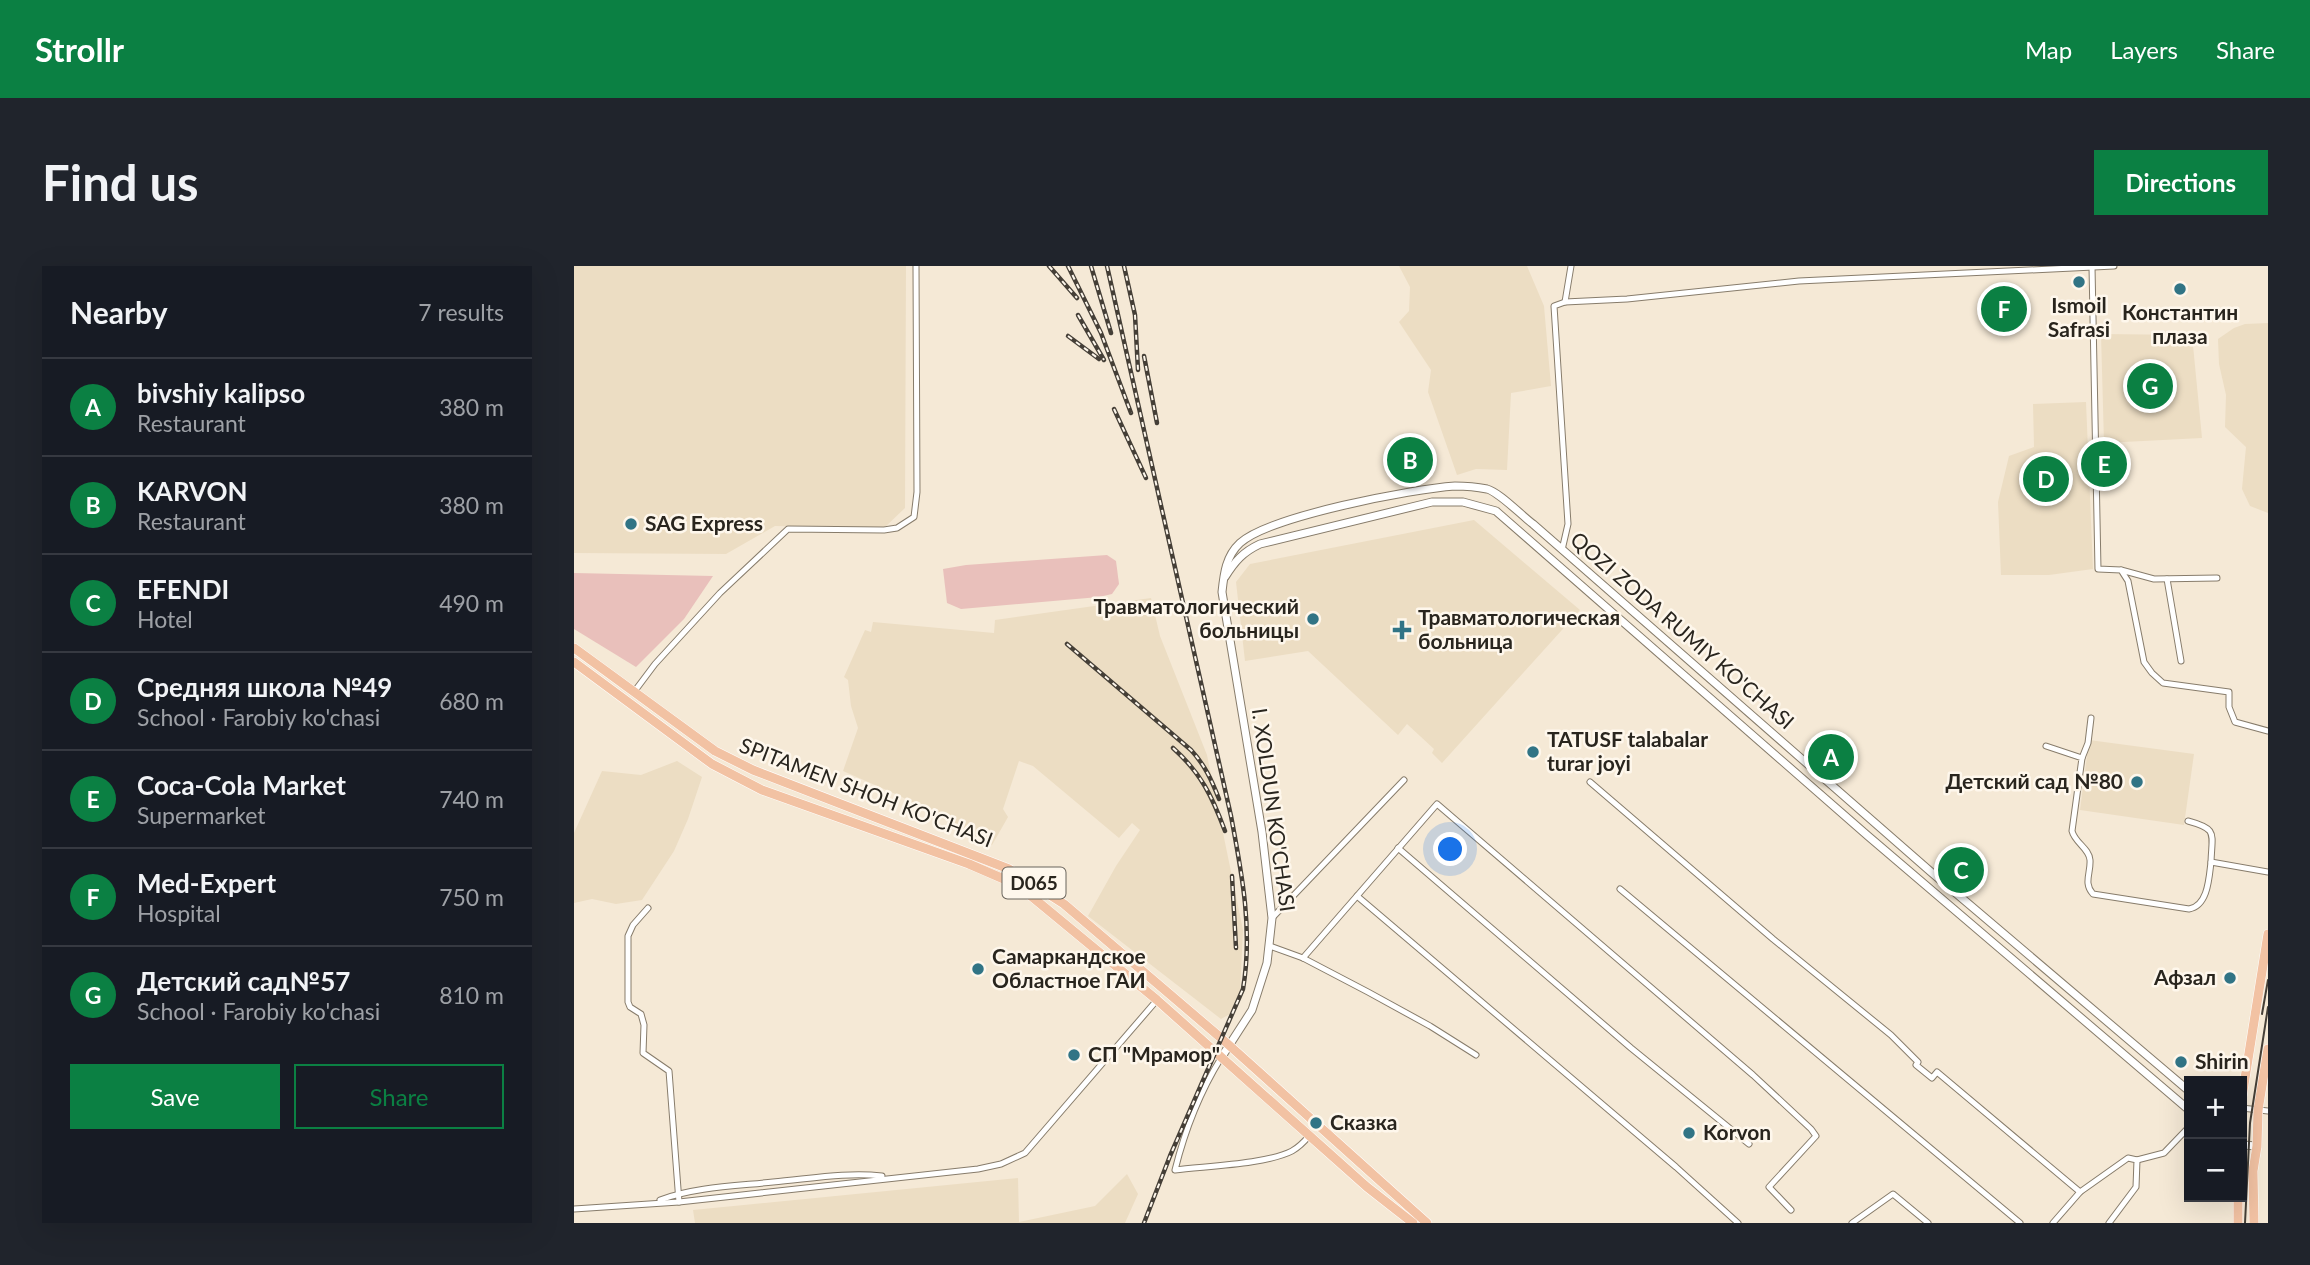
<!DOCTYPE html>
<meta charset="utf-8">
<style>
:root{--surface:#171b24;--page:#20242c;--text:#f1f3f6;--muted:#9ea1a6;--line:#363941;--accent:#0b8043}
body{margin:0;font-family:Lato,sans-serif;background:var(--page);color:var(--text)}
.controls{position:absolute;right:21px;bottom:21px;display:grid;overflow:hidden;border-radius:0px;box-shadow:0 7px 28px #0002}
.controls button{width:63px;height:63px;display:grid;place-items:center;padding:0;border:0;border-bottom:2px solid var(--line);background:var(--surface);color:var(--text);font:35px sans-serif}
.you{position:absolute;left:877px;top:584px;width:24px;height:24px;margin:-18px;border:5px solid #fff;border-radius:50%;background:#1a73e8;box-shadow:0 0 0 10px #1a73e833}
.badge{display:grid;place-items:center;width:46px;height:46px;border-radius:50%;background:var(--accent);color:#fff;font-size:23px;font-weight:700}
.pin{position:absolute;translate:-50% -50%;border:4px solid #fff;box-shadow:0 2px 7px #0006}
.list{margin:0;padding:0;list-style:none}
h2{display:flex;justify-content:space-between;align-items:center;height:91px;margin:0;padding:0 28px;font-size:30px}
h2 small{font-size:23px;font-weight:400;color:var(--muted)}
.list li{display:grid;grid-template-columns:46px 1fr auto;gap:21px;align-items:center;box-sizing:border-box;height:98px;padding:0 28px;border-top:2px solid var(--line)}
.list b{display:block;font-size:26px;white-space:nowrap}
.list p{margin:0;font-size:23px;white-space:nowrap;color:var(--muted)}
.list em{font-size:23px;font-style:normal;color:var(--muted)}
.actions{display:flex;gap:14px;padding:21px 28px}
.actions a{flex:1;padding:16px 0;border:2px solid var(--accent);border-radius:0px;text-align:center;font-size:24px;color:var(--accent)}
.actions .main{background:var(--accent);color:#fff}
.map{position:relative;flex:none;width:1694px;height:957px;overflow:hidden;border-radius:0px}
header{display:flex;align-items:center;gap:42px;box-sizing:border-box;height:98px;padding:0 35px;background:var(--accent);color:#fff}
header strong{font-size:33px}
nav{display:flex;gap:38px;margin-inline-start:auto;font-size:24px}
.intro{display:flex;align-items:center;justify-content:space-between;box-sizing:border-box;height:168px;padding:0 42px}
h1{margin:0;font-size:49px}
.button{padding:18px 32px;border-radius:0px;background:var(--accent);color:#fff;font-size:24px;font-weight:700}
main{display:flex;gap:42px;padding:0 42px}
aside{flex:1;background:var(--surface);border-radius:0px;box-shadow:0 7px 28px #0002}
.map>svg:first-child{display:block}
</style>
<header>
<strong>Strollr</strong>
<nav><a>Map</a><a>Layers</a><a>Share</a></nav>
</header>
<div class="intro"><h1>Find us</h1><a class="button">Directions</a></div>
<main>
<aside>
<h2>Nearby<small>7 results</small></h2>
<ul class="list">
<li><span class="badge">A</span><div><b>bivshiy kalipso</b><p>Restaurant</p></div><em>380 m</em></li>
<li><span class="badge">B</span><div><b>KARVON</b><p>Restaurant</p></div><em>380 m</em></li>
<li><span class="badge">C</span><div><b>EFENDI</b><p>Hotel</p></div><em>490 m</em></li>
<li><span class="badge">D</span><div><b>Средняя школа №49</b><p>School · Farobiy ko'chasi</p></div><em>680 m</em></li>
<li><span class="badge">E</span><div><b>Coca-Cola Market</b><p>Supermarket</p></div><em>740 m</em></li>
<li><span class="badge">F</span><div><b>Med-Expert</b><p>Hospital</p></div><em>750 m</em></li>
<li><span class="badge">G</span><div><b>Детский сад№57</b><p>School · Farobiy ko'chasi</p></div><em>810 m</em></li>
</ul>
<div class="actions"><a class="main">Save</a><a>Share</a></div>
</aside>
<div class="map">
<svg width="1694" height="957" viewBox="0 0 1694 957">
<rect width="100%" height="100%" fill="#f5e9d6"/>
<g fill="#ecddc3">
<path d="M0 0H332L331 242 310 262 201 260 152 288 0 287Z"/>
<path d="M825 0H953L970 40 977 120 937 127 933 204 902 203 883 209 854 126 857 104 825 56 835 45 836 21Z"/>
<path d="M1694 57V247L1676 240 1668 223 1672 181 1651 161 1652 129 1645 98 1644 73 1660 62 1671 58Z"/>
<path d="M1527 68 1618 69 1628 172 1530 177Z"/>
<path d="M1512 136 1519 303 1475 309H1427L1424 236 1435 190 1460 181 1459 138Z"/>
<path d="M900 254 1006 344 868 497 858 487 860 483 833 458 824 469 734 385 671 395 662 316 676 298Z"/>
<path d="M577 332 586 370 633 489 669 664 666 727 656 748 647 753 514 650 542 600 566 564 558 557 545 572 459 500 445 495 429 543 434 551 418 579 326 530 269 505 284 462 277 440 274 414 270 411 291 364 297 366 299 356 420 367 421 354Z"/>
<path d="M1515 474 1620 488 1610 559 1506 544Z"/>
<path d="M103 495 128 511 114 553 100 585 68 634 42 638 18 633 0 637V567L28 505 67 509Z"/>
<path d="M553 908 564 928 551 957H121L119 944 444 912 445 956 521 940Z"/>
</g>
<g fill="#e9c0bb">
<path d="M533 289 542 295 545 318 538 328 525 331 387 343 373 337 369 303 392 299Z"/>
<path d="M0 308V307L139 310 110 353 62 401 0 363Z"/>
</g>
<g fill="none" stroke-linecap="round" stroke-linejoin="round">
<g stroke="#877c6b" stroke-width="7">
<g id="minor">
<path d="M1518 1 1524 303 1547 304 1554 315 1570 396 1578 407 1589 417 1655 426V441L1661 456 1694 465"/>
<path d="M991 36 997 0"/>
<path d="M988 284 994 258 980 40 991 36 1053 33 1225 15 1540 0"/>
<path d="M1547 304 1580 313 1643 312"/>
<path d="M1593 313 1607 395"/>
<path d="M60 426 81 398 146 327 214 263 310 264 323 262 340 251 343 226 342 0"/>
<path d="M1472 480 1508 492 1498 565C1501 577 1515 582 1516 594 1517 607 1509 617 1519 628L1615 643C1634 640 1635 612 1637 596L1694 606"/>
<path d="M1508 492 1514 477 1517 452"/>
<path d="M1016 516 1199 673 1317 769 1344 796 1342 799 1358 812 1363 806 1506 926"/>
<path d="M1614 555C1644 563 1638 567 1637 596"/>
<path d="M824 582 1057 782 1175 878"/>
<path d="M1046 623 1446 957"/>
<path d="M783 630 1102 901 1164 957"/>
<path d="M74 642 59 659 54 670V736L56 741 67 748 70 759 69 787 95 805 105 936"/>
<path d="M698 652 830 514"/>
<path d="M696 680 729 692 794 726 856 760 902 789"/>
<path d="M729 692 863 538 1179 809 1237 863 1242 870 1195 921 1217 944"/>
<path d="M647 792C626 826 611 864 601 904 632 900 693 898 718 885 725 881 730 876 735 870"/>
<path d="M1668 842 1694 845"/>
<path d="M1563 894 1590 887 1615 861"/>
<path d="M86 934C121 921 162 920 199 916 235 913 272 906 308 910"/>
<path d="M0 943 105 936 404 903 427 898 451 887 583 734"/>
<path d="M1278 957 1319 928 1354 957"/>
<path d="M1479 957 1506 926 1554 892 1563 894 1562 921 1535 957"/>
</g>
</g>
<g stroke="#877c6b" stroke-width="9">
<g id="tertiary">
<path d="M651 311C661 295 669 286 686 278L858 236H889L922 245 1294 570 1615 844"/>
<path d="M647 792 678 744 693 697 698 652 688 566 648 326C650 307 652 290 666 277 696 250 838 223 881 220 891 220 903 221 913 223 925 226 948 250 959 258L1357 606 1615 825"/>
<path d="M1668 879 1683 880"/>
</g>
</g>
<g stroke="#fff" stroke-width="10">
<g id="primary">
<path d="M0 382 141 485 179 504 435 603 490 638 647 772 853 957"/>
<path d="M0 396 138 498 188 524 395 598 432 614 457 630 583 734 793 921 839 957"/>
<path d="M1668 831 1694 668"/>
<path d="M1664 957V931"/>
<path d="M1680 957 1679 905 1683 880 1684 844 1694 783"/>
</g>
</g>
<use href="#minor" stroke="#fff" stroke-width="5"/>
<use href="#tertiary" stroke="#fff" stroke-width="7"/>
<use href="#primary" stroke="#f2c2a3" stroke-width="9"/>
<g stroke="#453f37" stroke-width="2">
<path d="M1688 748 1694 714"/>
<path d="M1671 957 1676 857 1694 741"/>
</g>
<g stroke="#453f37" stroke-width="4.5">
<g id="rail">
<path d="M475 0 503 32"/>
<path d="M494 0 527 67 557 147"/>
<path d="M517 0 537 67"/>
<path d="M533 0 657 550C668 608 679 664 669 723L596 890 570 957"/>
<path d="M550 0 561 49 564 104"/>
<path d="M504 49 530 94"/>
<path d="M494 70 525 93"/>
<path d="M570 90 583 157"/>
<path d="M540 143 572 212"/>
<path d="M493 378 617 484C631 499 638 515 645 533"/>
<path d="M599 482C627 507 638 530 651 565"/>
<path d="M658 610 662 682"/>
</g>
</g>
<use href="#rail" stroke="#fef7ec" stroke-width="2" stroke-dasharray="5" stroke-linecap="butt"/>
</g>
<g fill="#317485" stroke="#fef7ec" stroke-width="2.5">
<circle cx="1505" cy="16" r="7"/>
<circle cx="1606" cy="23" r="7"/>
<circle cx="57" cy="258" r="7"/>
<circle cx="739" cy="353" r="7"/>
<path d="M824.5 353.5h7v7h7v7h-7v7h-7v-7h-7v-7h7z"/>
<circle cx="959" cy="486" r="7"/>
<circle cx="1563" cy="516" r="7"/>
<circle cx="404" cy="703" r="7"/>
<circle cx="1656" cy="712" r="7"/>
<circle cx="500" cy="789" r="7"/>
<circle cx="1607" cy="796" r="7"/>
<circle cx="742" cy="857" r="7"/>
<circle cx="1115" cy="867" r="7"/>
</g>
<g text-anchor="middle" stroke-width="5" stroke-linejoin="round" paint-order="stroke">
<rect fill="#fef7ec" stroke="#69645c" stroke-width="2" x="428.5" y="601.5" width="63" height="31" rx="5"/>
<g font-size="19" font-weight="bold" fill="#29251e">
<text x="460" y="624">D065</text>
</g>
<g font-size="21" font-weight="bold" fill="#29251e" stroke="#fef7ec" text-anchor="start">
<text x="1505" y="47" text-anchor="middle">Ismoil<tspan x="1505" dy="24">Safrasi</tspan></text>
<text x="1606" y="54" text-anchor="middle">Константин<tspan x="1606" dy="24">плаза</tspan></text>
<text x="71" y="265">SAG Express</text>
<text x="725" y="348" text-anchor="end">Травматологический<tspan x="725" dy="24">больницы</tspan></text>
<text x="844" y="359">Травматологическая<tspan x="844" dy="24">больница</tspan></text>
<text x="973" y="481">TATUSF talabalar<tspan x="973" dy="24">turar joyi</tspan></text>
<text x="1549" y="523" text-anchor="end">Детский сад №80</text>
<text x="418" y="698">Самаркандское<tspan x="418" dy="24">Областное ГАИ</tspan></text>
<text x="1642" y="719" text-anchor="end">Афзал</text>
<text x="514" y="796">СП "Мрамор"</text>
<text x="1621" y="803">Shirin</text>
<text x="756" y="864">Сказка</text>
<text x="1129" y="874">Korvon</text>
</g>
<g font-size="21" fill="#29251e" stroke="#fef7ec">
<text transform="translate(1108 365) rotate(41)" y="7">QOZI ZODA RUMIY KO'CHASI</text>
<text transform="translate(292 527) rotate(21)" y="7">SPITAMEN SHOH KO'CHASI</text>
<text transform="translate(699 544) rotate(82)" y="7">I. XOLDUN KO'CHASI</text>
</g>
</g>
</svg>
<div class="controls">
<button>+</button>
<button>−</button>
</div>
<div class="you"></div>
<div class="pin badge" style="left:1257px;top:491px">A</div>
<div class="pin badge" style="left:836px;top:194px">B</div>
<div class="pin badge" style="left:1387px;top:604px">C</div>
<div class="pin badge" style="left:1472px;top:213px">D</div>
<div class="pin badge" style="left:1530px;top:198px">E</div>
<div class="pin badge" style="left:1430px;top:43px">F</div>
<div class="pin badge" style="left:1576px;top:120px">G</div>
</div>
</main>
